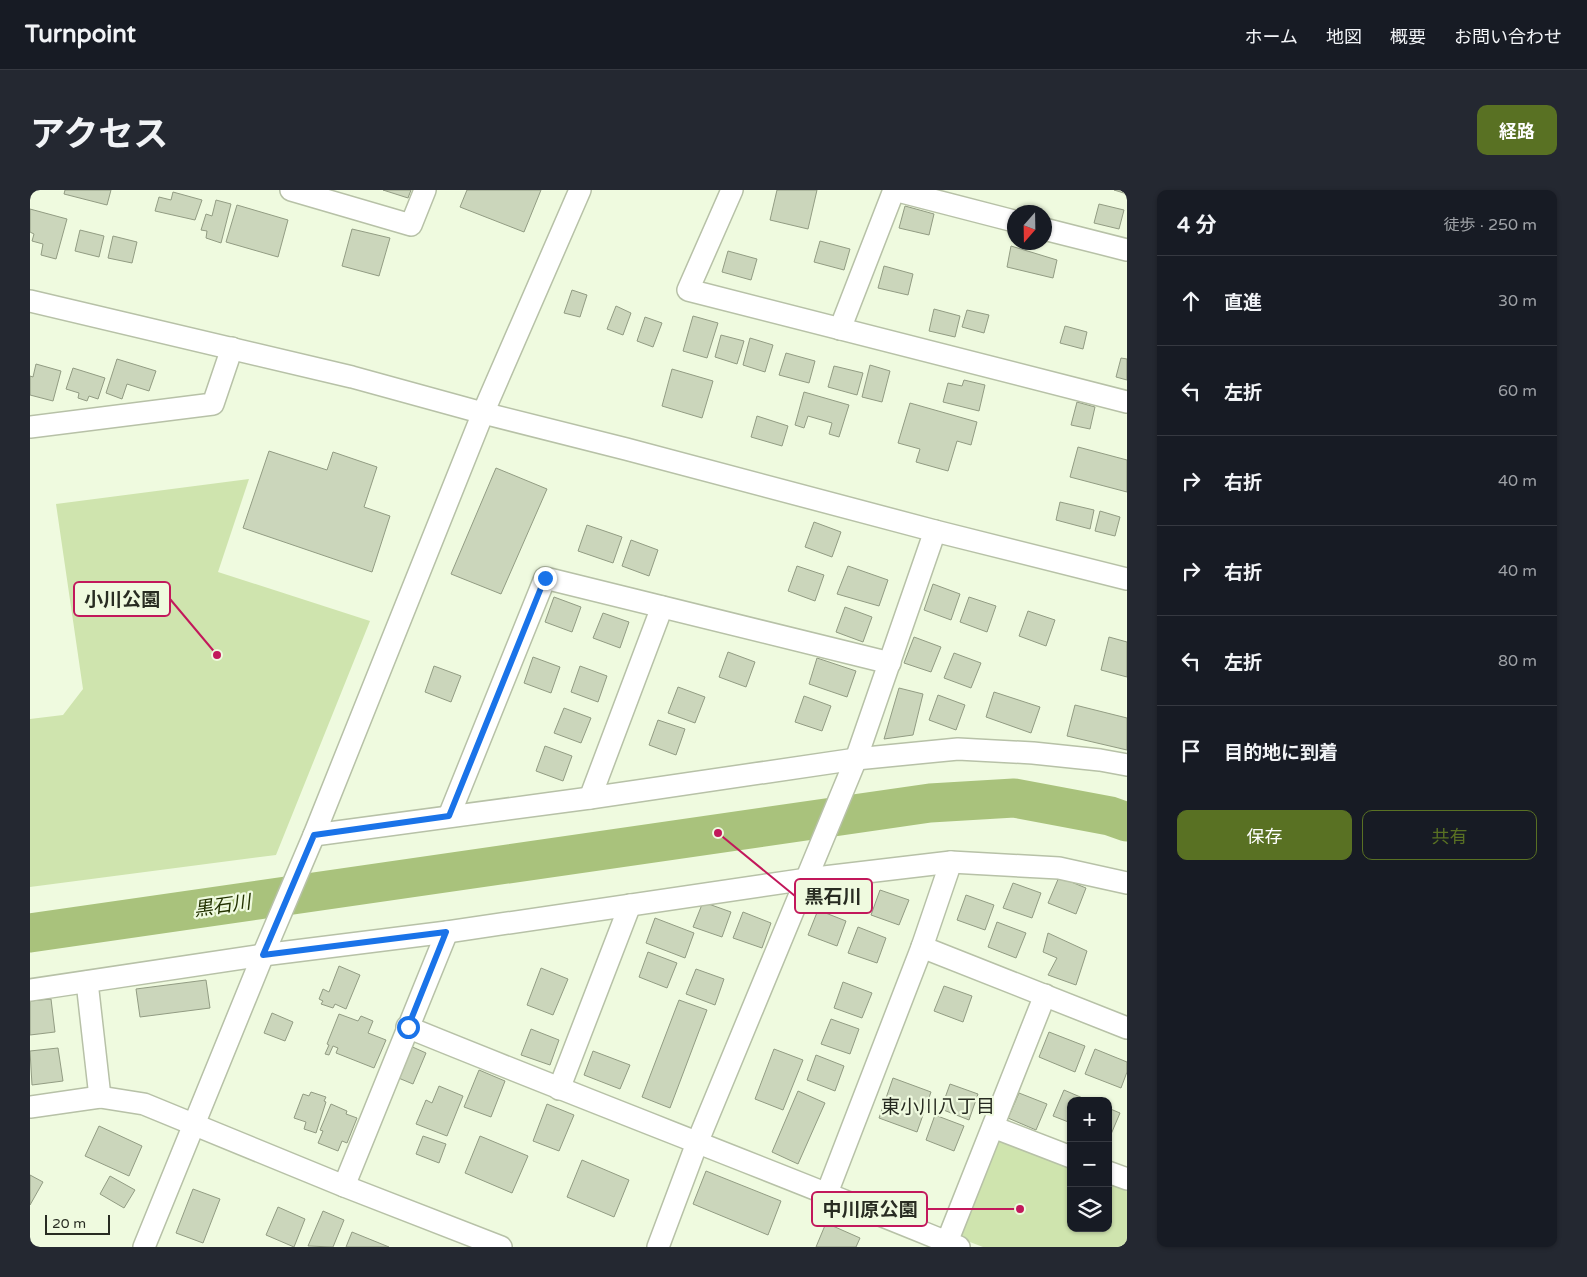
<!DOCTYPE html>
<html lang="ja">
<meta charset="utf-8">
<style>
:root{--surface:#171b24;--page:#242831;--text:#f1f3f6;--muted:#9ea1a6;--line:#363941;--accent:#597123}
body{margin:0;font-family:"Varela Round","Noto Sans JP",sans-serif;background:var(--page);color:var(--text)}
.controls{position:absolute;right:15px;bottom:15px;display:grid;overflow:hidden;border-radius:10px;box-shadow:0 1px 4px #0004}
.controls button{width:45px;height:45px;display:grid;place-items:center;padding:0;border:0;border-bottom:1px solid var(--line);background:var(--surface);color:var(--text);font:25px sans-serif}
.compass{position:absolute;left:977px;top:15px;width:45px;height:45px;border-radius:50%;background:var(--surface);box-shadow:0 1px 4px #0004;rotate:200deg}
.scale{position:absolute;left:15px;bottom:12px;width:65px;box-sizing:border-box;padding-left:5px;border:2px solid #282c22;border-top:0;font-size:14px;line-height:18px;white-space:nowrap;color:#282c22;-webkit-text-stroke:4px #effadf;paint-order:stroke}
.stop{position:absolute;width:15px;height:15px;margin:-11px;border:4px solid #1a73e8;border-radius:50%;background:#fff}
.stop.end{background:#1a73e8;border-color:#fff;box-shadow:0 1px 5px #0008}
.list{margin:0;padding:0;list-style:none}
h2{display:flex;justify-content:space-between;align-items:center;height:65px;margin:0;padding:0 20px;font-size:21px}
h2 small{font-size:16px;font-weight:400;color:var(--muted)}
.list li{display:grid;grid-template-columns:32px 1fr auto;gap:15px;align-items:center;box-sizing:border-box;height:90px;padding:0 20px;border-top:1px solid var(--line)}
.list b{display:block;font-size:19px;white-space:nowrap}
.list em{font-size:16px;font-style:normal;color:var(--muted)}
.actions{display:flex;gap:10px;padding:15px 20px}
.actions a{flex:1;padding:11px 0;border:1px solid var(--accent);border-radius:10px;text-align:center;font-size:18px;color:var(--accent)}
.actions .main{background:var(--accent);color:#fff}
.icon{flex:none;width:28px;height:28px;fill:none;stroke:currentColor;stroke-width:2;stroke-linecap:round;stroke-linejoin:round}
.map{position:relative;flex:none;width:1097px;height:1057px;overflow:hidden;border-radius:10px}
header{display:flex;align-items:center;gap:30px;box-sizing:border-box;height:70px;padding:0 25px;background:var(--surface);border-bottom:1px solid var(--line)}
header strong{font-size:24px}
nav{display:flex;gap:28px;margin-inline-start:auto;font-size:18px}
.intro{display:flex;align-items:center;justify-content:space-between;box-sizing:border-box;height:120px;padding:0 30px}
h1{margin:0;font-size:35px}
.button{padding:12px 22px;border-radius:10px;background:var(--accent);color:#fff;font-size:18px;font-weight:700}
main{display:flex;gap:30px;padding:0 30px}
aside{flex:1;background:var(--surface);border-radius:10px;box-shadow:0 1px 4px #0004}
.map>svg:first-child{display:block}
</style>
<header>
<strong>Turnpoint</strong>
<nav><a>ホーム</a><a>地図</a><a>概要</a><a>お問い合わせ</a></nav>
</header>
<div class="intro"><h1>アクセス</h1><a class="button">経路</a></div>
<main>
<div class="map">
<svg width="1097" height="1057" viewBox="0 0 1097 1057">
<rect width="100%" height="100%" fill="#effadf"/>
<g fill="#cfe4ae">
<path d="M219 289 188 382 340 431 246 665 0 697V529L33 525 53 499 26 314Z"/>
<path d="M975 950 1041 977V1038H1078V992L1097 999V1057H953L932 1049 930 1040 965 953Z"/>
</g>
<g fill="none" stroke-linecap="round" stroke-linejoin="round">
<path stroke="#a9c27c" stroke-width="39" d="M0 743 900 613 984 608 1080 626 1097 632"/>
</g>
<g fill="#cbd6bb" stroke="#929c83">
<path d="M35 0H81L77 15 34 4Z"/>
<path d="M353 0H381L378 8Z"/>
<path d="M437 0H511L494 42 430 17Z"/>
<path d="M747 0H787L778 39 740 30Z"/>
<path d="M1084 0H1097V4Z"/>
<path d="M143 2 172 10 165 30 125 21 129 7 141 10Z"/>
<path d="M186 10 201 14 191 53 176 48 177 41 171 40 176 24 182 26Z"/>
<path d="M1069 14 1094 20 1089 39 1064 33Z"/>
<path d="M207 15 258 30 248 67 196 52Z"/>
<path d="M875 16 904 24 899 45 869 38Z"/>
<path d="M0 19 37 29 26 69 11 65 13 54 2 51 4 44 0 42Z"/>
<path d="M322 39 360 48 349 86 312 76Z"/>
<path d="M50 40 74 46 69 67 45 61Z"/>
<path d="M83 46 107 52 102 73 78 68Z"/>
<path d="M790 51 820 59 814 80 784 72Z"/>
<path d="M981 56 1027 70 1023 88 977 77Z"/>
<path d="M698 61 727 69 721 90 692 82Z"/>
<path d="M854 76 883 84 878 105 848 98Z"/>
<path d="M542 100 557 105 550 127 534 123Z"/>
<path d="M586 116 601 123 593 145 577 139Z"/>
<path d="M904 119 930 126 925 147 899 141Z"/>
<path d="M937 120 959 125 954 143 932 137Z"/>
<path d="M663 126 688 133 677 168 653 161Z"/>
<path d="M615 127 632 133 623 157 607 151Z"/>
<path d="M1035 136 1057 142 1053 159 1030 153Z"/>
<path d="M691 145 714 151 707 174 685 167Z"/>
<path d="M720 148 743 155 735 182 713 175Z"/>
<path d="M756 163 785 171 779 193 749 185Z"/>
<path d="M1091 168 1097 169V190L1086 187Z"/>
<path d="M87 169 126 181 119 201 97 194 92 209 76 203Z"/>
<path d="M6 174 31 181 23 211 0 205V186L3 187Z"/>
<path d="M840 175 860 181 852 212 832 207Z"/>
<path d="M804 176 833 183 827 205 798 197Z"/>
<path d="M43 178 75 188 68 209 59 206 57 211 48 208 49 203 36 199Z"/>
<path d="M642 179 683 191 672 228 632 216Z"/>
<path d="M934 190 955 195 949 221 913 212 918 193 932 196Z"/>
<path d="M774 202 819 215 809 247 799 244 802 233 778 226 774 238 765 235Z"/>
<path d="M1047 212 1065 217 1060 239 1041 235Z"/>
<path d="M880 213 947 232 941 255 927 251 918 281 886 272 890 259 868 253Z"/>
<path d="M727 226 758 236 752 256 721 247Z"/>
<path d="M1048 257 1097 270V302L1040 287Z"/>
<path d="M239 261 297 280 303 262 347 277 334 317 360 326 342 382 213 338Z"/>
<path d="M466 278 517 299 471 404 421 384Z"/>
<path d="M1030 312 1064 320 1060 339 1026 330Z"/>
<path d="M1070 321 1090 327 1085 346 1065 341Z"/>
<path d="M784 332 811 342 802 367 775 357Z"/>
<path d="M557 335 592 347 583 373 548 361Z"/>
<path d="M601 350 628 360 619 386 592 376Z"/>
<path d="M767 376 794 385 785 411 758 401Z"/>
<path d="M818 376 858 390 849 416 807 404Z"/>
<path d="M903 394 930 404 921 430 894 420Z"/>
<path d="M524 407 551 417 542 442 515 432Z"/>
<path d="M939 407 966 416 957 442 930 432Z"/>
<path d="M815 417 842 427 833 452 806 442Z"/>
<path d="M998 421 1025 430 1016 456 989 446Z"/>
<path d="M573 423 599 432 590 458 563 448Z"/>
<path d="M884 447 911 457 901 482 874 473Z"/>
<path d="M1079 447 1097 452V487L1071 480Z"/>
<path d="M698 462 725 472 716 497 689 487Z"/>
<path d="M924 463 951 473 941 498 914 488Z"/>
<path d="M503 467 530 477 521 503 494 493Z"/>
<path d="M787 468 826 481 817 507 779 494Z"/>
<path d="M404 476 431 486 421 512 395 502Z"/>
<path d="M550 476 577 486 568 512 541 502Z"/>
<path d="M648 497 675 507 665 533 638 523Z"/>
<path d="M869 498 893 504 883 545 854 549Z"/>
<path d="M964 502 1010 517 1001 543 956 527Z"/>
<path d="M908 505 935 515 926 540 899 530Z"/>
<path d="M774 506 801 516 792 541 765 532Z"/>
<path d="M1045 515 1097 528V560L1037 546Z"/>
<path d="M534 518 561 528 551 553 524 543Z"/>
<path d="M628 530 655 539 646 565 619 555Z"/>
<path d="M515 556 542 566 533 591 506 581Z"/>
<path d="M1029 687 1056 698 1046 724 1018 713Z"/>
<path d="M983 693 1011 703 1002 728 973 718Z"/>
<path d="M850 700 879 710 869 735 841 725Z"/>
<path d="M936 705 964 715 955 740 927 730Z"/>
<path d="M673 712 701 722 692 747 663 737Z"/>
<path d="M788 720 816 731 807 756 778 745Z"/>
<path d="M713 722 741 733 732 758 703 748Z"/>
<path d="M625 728 664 743 655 768 616 753Z"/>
<path d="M967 732 996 743 986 768 958 757Z"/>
<path d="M828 737 856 748 847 773 818 763Z"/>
<path d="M1018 743 1057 761 1046 795 1018 785 1027 768 1013 762Z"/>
<path d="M618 762 647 773 637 798 609 787Z"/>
<path d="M309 776 330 785 316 819 305 814 303 818 291 814 293 811 289 809 293 799 299 802Z"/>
<path d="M511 778 538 789 523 825 497 815Z"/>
<path d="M666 779 694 789 685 815 656 804Z"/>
<path d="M176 790 180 818 110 827 106 799Z"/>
<path d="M813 792 842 803 832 828 804 818Z"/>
<path d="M914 796 942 806 933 832 904 821Z"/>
<path d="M21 809 25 842 0 845V811Z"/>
<path d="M649 810 677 820 640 918 612 907Z"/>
<path d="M242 823 263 832 255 851 234 843Z"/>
<path d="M309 824 328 831 331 826 343 831 338 843 356 850 344 878 306 863 308 858 303 856 299 865 295 864 299 855 297 854Z"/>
<path d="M801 829 829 839 820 864 791 854Z"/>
<path d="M501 839 529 850 520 875 491 865Z"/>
<path d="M1019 842 1055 856 1045 882 1009 867Z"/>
<path d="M378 855 396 863 383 894 366 887Z"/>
<path d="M28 858 33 891 2 895 0 861Z"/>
<path d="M744 859 773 870 753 920 725 909Z"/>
<path d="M1065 859 1097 872V882L1091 898 1055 884Z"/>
<path d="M563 861 600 875 590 899 554 885Z"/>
<path d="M786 865 814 876 805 901 777 890Z"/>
<path d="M449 880 475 891 461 927 434 917Z"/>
<path d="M863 888 901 902 887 942 849 928Z"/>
<path d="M920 894 948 904 939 930 911 919Z"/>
<path d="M409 896 433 906 417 946 386 934 396 910 402 913Z"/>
<path d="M1034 900 1055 909V911H1041V933L1023 926Z"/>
<path d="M768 901 795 913 768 974 742 962Z"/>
<path d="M281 902 296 907 294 911 296 912 286 943 274 939 276 932 264 928 273 904 279 906Z"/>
<path d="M989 903 1017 914 1006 940 978 928Z"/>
<path d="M301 914 317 921 316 924 327 928 317 953 312 951 308 961 288 953 293 941 290 940Z"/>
<path d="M517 914 544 925 529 961 503 951Z"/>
<path d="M1078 918 1090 923 1079 949H1078Z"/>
<path d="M905 925 934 936 924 961 896 950Z"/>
<path d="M69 936 112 956 99 986 55 966Z"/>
<path d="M393 946 416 954 409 973 386 964Z"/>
<path d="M450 946 498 966 482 1003 435 983Z"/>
<path d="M552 970 599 990 584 1027 537 1007Z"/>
<path d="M676 981 751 1011 738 1045 663 1014Z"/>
<path d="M0 985 13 992 0 1015Z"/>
<path d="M80 986 105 1000 94 1018 70 1004Z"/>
<path d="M163 999 190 1009 173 1053 146 1043Z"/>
<path d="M248 1017 275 1029 264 1057 236 1045Z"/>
<path d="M293 1021 314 1030 303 1057 278 1056Z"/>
<path d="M796 1033 830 1048 826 1057H786Z"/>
<path d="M322 1042 359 1057H316Z"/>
</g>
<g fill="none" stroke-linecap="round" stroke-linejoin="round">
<g stroke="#b7c1a7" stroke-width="24">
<g id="minor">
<path d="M261 0 381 35 395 0"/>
<path d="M702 0 658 100 1097 212"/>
<path d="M864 0 984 31"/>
<path d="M1014 39 1097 60"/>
<path d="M0 111 322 187 453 223 596 259 905 341 1097 389"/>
<path d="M810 139 864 0"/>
<path d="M0 237 183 214 202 158"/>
<path d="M560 608 632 417"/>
<path d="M419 626 515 388 860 473"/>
<path d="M284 645 560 608 826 569 928 559 1003 563 1070 570 1097 575"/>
<path d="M892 757 1097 838"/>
<path d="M57 792 70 907"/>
<path d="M0 800 233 765 417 742 777 689 921 672 1029 678 1097 693"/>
<path d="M377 837C561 912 746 982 929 1057"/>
<path d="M529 899 600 715"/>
<path d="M0 917 70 907 114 914 314 996 471 1057"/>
<path d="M963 937 1041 967"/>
<path d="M1078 982 1097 989"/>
<path d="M314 996 417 742"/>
<path d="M797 1003 892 757 921 672"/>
<path d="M917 1052 1015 805"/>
<path d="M114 1057 233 765 284 645 453 223 550 0"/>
<path d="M628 1057 667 953 826 569 905 341"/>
</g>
</g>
<use href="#minor" stroke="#fff" stroke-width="21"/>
</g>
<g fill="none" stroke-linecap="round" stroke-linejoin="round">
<path stroke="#1a73e8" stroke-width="6" d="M378 837 416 742 233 765 284 645 419 626 515 388"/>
</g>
<g text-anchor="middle" stroke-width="4.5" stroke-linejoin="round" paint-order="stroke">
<g font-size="19" font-style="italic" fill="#233200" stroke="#effadf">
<text transform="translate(192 715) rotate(-8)" y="7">黒石川</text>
</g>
<g font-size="19" fill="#282c22" stroke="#effadf">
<text x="908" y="923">東小川八丁目</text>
</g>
</g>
<path fill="none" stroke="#c2185b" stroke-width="2" d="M187 465L140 409M688 643L765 706M990 1019L897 1019"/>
<g fill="#c2185b" stroke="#effadf" stroke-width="2">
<circle cx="187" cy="465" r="5"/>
<circle cx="688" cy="643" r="5"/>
<circle cx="990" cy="1019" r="5"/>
</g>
<g fill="#effadf" stroke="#c2185b" stroke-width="2">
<rect x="44" y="392" width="96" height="34" rx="5"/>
<rect x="765" y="689" width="77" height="34" rx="5"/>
<rect x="782" y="1002" width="115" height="34" rx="5"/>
</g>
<g font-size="19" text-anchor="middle" font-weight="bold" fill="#282c22">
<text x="92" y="416">小川公園</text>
<text x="803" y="713">黒石川</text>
<text x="840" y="1026">中川原公園</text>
</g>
</svg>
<div class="controls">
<button>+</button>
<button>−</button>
<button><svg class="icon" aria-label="layers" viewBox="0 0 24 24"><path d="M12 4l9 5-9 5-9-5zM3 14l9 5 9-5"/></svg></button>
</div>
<svg class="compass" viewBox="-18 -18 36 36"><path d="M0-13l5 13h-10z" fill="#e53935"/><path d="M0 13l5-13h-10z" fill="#9ea1a6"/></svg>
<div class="scale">20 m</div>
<div class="stop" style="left:378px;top:837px"></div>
<div class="stop end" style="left:515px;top:388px"></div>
</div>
<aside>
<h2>4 分<small>徒歩 · 250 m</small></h2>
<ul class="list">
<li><svg class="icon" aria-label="ahead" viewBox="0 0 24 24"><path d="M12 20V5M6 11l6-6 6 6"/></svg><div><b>直進</b></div><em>30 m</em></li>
<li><svg class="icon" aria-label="left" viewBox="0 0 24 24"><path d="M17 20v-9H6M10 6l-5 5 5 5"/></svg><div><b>左折</b></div><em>60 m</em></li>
<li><svg class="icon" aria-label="right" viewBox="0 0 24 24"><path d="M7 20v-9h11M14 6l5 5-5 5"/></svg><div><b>右折</b></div><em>40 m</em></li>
<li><svg class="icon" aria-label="right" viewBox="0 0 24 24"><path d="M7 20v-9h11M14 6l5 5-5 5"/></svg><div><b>右折</b></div><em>40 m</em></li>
<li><svg class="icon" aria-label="left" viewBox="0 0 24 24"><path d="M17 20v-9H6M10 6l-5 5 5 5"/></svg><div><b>左折</b></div><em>80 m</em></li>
<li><svg class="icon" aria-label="arrive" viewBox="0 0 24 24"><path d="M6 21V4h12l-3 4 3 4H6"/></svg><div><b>目的地に到着</b></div></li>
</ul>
<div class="actions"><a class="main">保存</a><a>共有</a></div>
</aside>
</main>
